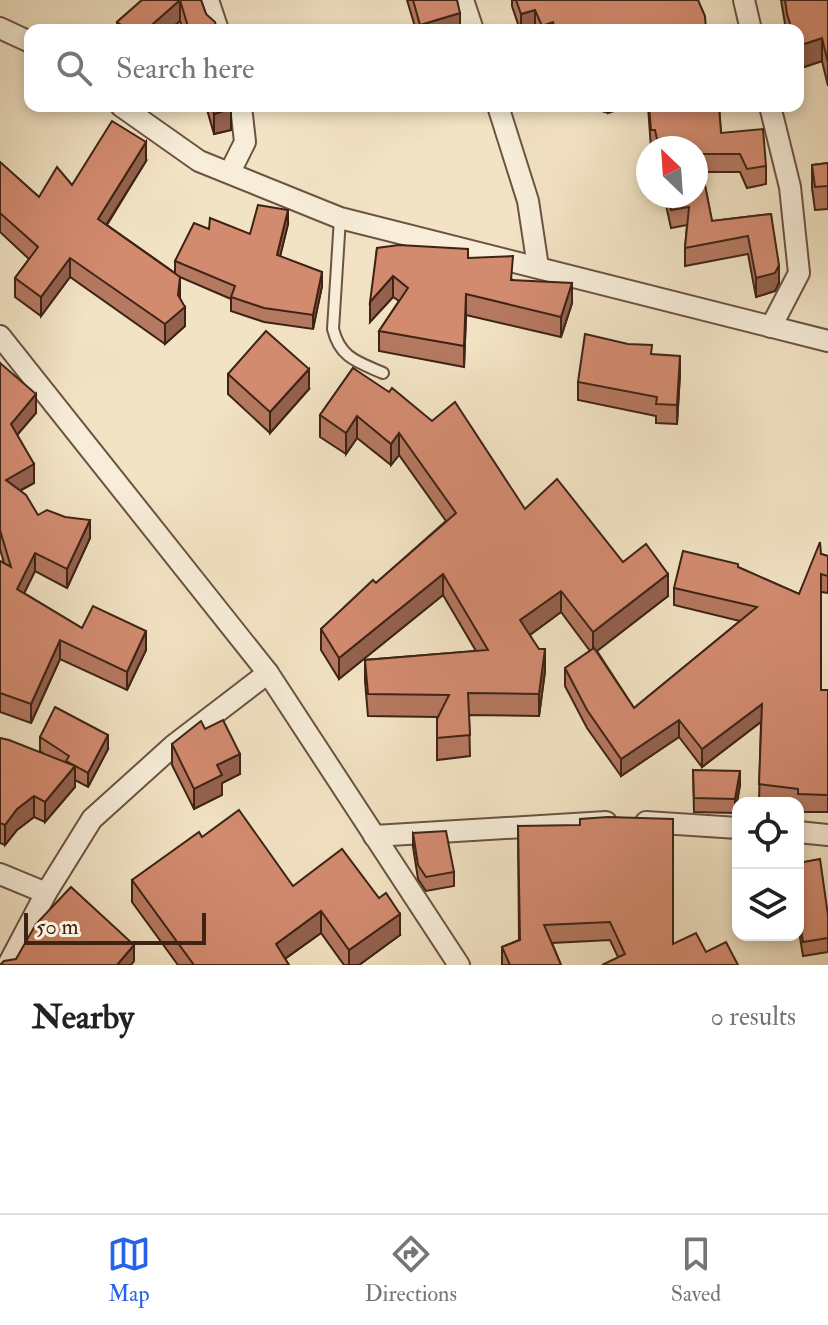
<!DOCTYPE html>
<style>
:root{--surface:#fff;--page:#f6f6f6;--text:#222;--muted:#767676;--line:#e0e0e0;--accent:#2563eb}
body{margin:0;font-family:"IM FELL Double Pica",serif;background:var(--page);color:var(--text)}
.controls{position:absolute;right:24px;bottom:24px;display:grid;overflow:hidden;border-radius:16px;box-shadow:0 4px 12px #0003}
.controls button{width:72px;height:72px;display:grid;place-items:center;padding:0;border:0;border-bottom:2px solid var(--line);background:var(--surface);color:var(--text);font:40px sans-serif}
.compass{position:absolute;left:636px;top:136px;width:72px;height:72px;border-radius:50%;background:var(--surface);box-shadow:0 4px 12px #0003;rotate:335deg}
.scale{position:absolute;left:24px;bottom:20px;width:182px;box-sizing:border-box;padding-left:8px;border:4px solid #3e2315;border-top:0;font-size:22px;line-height:28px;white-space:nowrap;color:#3e2315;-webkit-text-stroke:6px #f7edd9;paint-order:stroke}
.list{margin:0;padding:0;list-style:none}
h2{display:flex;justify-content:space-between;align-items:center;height:104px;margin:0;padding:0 32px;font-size:34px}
h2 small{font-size:26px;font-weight:400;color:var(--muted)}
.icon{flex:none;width:44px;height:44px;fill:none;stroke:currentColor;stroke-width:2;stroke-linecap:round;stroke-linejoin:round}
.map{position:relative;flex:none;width:828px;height:965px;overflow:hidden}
.search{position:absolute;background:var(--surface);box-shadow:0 4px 12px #0003;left:24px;right:24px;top:24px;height:88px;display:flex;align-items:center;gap:20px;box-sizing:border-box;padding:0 28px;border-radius:16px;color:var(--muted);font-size:30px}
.sheet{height:248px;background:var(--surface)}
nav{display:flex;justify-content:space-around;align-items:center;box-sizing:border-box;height:112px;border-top:2px solid var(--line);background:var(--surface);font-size:22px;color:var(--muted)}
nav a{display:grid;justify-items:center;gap:4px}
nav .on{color:var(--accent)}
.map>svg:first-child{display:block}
</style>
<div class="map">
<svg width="828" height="965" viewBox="0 0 828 965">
<rect width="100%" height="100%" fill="#f2e3c4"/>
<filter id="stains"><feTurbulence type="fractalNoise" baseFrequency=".0025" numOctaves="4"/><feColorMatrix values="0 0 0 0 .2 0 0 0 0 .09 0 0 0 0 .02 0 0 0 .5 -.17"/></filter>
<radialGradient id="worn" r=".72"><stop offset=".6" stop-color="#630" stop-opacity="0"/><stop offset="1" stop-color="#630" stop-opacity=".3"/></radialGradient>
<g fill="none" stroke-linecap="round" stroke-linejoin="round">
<g stroke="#6b5341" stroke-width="14">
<path id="service" d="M340 218 333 329C340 358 358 362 383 373"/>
</g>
<g stroke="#6b5341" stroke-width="24">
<g id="minor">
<path d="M208 0 218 30"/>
<path d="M463 0 473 30"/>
<path d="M744 0 751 30"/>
<path d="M0 28 30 42"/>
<path d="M121 106 199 161 340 218 828 341"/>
<path d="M498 106 528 201 538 267"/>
<path d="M770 106 790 187 799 273 771 327"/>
<path d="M230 172 245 142 241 106"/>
<path d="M0 336 268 673 459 965"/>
<path d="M646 822 738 828"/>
<path d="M798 832 828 835"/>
<path d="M374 836 606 822"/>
<path d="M0 874 46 893"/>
<path d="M8 965 46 893 92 819 174 745 268 673"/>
</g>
</g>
<use href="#service" stroke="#f7edd9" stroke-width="10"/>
<use href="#minor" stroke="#f7edd9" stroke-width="20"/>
</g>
<g fill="#b57860" stroke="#3e2315" stroke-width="2">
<path d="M142 0H201L206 14 217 30H183L180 21 169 30H117V22Z"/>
<path d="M407 0H457L460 30H416Z"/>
<path d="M512 0H698L706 30H536L535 28 529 30H520L512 6Z"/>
<path d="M781 0H828V86L822 61 798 69V30H786Z"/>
<path d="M206 106H231V130L214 134Z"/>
<path d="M585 106H627L608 113Z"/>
<path d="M648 106H719L721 133 766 166V184L747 188 740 172H702L712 221 771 214 779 283 775 291 756 297 748 254 685 266V248L687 225 671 228 664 196H696V148H651Z"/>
<path d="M146 161 107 225 175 273V261L209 229 250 234 288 224 280 256 322 286 313 329 264 322 231 311V299L180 277V298L185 326 165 344 70 277 41 316 15 297V278L29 259 0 232V162L39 197 72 185Z"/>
<path d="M828 163V209L815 210 812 188V165Z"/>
<path d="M377 248 468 258 513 280 572 303 561 337 466 315 464 367 379 351V331L399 301 393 297 370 322Z"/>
<path d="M652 354 680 374 677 424 656 423V416L578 400V382Z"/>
<path d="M0 363 36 413 17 435 34 483 20 491 38 515 90 538 67 588 35 571 24 593 82 628 146 650 127 690 60 659 31 723 0 712V561L4 563 0 549Z"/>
<path d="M353 368 525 509 623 562 668 596 597 651 634 708 740 621 674 605V588L738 567 799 594 821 554 828 556V593L821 592V690H828V812H798V803L759 802 761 722 702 767 679 737 621 776 587 728 565 686V668L590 651 561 612 530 635 545 671 539 716 469 715 470 756 437 760V719L438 717 368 716 365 681V660L476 651 443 595 339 679 321 650V629L376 583 446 521 399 455 391 465 357 438 346 454 320 437V415Z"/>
<path d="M228 374 309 389 270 433 228 394Z"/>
<path d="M205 729 240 774 222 783V795L194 809 172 765V744Z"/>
<path d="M40 737 108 749 88 787 75 780V787L45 822 34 817 17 830 5 845 0 843V738L44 754 40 751Z"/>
<path d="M693 770 740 785 735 813 694 812Z"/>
<path d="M518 826 673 944 706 952 738 965 618 957 610 940 552 943 561 965H502V947L519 940Z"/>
<path d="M413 833 454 872V886L426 891 418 879 413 847Z"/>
<path d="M202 837 293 886 400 935 359 965H344L321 933 285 959 289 965H178L132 902V880Z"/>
<path d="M798 863 828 915V952L803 956 798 925Z"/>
</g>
<g fill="#94614e" stroke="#3e2315" stroke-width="2">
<path d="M180 0V21L169 30H146Z"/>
<path d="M535 10V28L529 30H521V14Z"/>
<path d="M460 13V30H420V25Z"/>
<path d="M553 22V30H542V26Z"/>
<path d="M822 38V61L798 69V46Z"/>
<path d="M231 106V130L214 134V114Z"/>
<path d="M608 106H627L608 113Z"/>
<path d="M146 142V161L98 238V219Z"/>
<path d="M288 210V224L277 269V255Z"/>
<path d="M70 258V277L41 316V297Z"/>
<path d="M779 265V283L775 291 756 297V278Z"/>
<path d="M322 272V286L313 329V315Z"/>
<path d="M393 276V297L370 322V302Z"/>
<path d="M180 277V296L178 312 185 307V326L165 344V324L178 295Z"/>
<path d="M572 283V303L561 337V317Z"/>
<path d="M466 294V315L464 367V346Z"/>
<path d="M680 356V374L677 424V405Z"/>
<path d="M309 369V389L270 433V412Z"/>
<path d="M36 394V413L11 442V424Z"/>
<path d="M357 416V438L346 454V433Z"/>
<path d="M399 433V455L391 465V444Z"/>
<path d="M34 464V483L6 498V480Z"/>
<path d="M90 520V538L67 588V569Z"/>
<path d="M35 553V571L17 608V589Z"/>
<path d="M443 574V595L339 679V658Z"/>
<path d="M668 574V596L593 654V632Z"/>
<path d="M561 591V612L520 642V620Z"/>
<path d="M146 631V650L127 690V672Z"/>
<path d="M60 640V659L31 723V704Z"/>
<path d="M545 649V671L539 716V694Z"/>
<path d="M762 704V721L702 767V749Z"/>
<path d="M679 720V737L621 776V759Z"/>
<path d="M108 735V749L88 787V773Z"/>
<path d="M240 754V774L222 783V795L194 809V789L217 765Z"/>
<path d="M75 766V787L45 822V802Z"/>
<path d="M740 771V785L735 813V799Z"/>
<path d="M34 796V817L17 830 5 845V825L17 809Z"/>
<path d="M321 911V933L276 965V944Z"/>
<path d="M400 914V935L359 965H349V950Z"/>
<path d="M134 945V961L131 965H117Z"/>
</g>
<g fill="#d38b70" stroke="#3e2315" stroke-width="2">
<path d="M142 0H201L206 14 215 22 217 30H189L180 0 146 30H129L117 22Z"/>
<path d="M413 0H457L460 13 420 25Z"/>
<path d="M516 0H698L705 16 706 30H555L553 22 542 26 535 10 521 14Z"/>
<path d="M785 0H828V63L822 38 798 46V30H792L787 14Z"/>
<path d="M212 106H231V109L214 114Z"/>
<path d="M649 106H719L721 133 763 129 766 166 747 169 740 154H699L712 221 771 214 779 265 775 273 756 278 748 236 685 248 689 207 671 210 668 196H696V148H659L655 130H651Z"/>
<path d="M112 121 146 142 98 219 180 277 178 295 185 307 165 324 70 258 41 297 15 278 38 247 0 213V162L39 197 57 167 72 185Z"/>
<path d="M828 163V186L815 187 812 165Z"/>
<path d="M258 205 288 210 277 255 322 272 313 315 264 308 231 297 235 286 175 261 194 223 209 229 210 218 250 234Z"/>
<path d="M399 245 468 249V258L513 256 511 280 572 283 561 317 466 294 464 346 379 331 408 288 393 276 370 302 377 248Z"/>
<path d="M266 331 309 369 270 412 228 374Z"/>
<path d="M585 334 628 344 652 345 651 354 680 356 677 405 656 404 657 397 578 382Z"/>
<path d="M0 363 36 394 11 424 34 464 6 480 26 495 38 515 47 510 65 517 90 520 67 569 35 553 17 589 82 628 93 606 146 631 127 672 60 640 31 704 0 693V561L11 567 0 530Z"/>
<path d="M353 368 389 392 392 388 432 421 455 402 525 509 557 479 623 562 646 544 668 574 593 632 561 591 520 620 539 649H545L539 694 468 693 470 735 437 738V719L449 695 368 694 365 660 488 650 443 574 339 658 321 629 373 580 376 583 456 513 399 433 391 444 357 416 346 433 320 415Z"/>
<path d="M820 542 821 554 828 556V576L821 574V690H828V795L798 794V789L759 784 762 704 702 749 679 720 621 759 587 710 565 668 594 648 634 708 757 607 674 588 683 551 738 564V567L799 594Z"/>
<path d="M55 707 108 735 88 773 66 761 69 756 40 737Z"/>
<path d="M223 720 240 754 217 765 222 775 194 789 172 744 201 721 205 729Z"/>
<path d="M0 738 9 740 75 766 45 802 34 796 17 809 5 825 0 823Z"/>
<path d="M693 770 740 771 735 799 694 798Z"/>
<path d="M239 810 293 886 342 849 379 898 386 893 400 914 349 950 321 911 276 944 289 965H194L132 880 199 832 202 837Z"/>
<path d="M608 817 673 819V944L696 933 706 952 726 942 738 965H602L625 954 610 922 544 925 561 965H510L502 947 520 940 518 826 580 825V819Z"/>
<path d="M446 831 454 872 426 877 418 865 413 833Z"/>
<path d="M820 859 828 915V938L803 942 798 911V863Z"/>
<path d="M71 887 134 945 117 965H0L4 961 16 959 36 924Z"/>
</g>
<rect width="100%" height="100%" filter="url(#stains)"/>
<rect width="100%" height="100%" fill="url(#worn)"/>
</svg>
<div class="controls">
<button><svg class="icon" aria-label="locate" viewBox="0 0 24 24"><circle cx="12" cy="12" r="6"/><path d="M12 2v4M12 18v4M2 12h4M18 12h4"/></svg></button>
<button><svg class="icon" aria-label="layers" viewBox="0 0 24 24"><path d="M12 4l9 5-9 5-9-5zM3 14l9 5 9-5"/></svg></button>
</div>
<svg class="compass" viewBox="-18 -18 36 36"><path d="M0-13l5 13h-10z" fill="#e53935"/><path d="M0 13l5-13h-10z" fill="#767676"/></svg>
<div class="scale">50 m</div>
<div class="search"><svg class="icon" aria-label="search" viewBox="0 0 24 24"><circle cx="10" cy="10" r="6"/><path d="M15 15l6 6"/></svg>Search here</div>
</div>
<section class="sheet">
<h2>Nearby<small>0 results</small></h2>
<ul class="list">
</ul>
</section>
<nav>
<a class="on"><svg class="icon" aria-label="map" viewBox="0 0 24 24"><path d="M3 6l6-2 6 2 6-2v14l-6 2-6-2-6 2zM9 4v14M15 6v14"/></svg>Map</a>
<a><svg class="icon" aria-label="directions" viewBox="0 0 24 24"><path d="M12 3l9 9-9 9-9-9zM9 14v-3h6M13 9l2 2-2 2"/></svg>Directions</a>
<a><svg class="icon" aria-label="saved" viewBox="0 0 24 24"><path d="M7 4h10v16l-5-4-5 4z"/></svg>Saved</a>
</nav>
